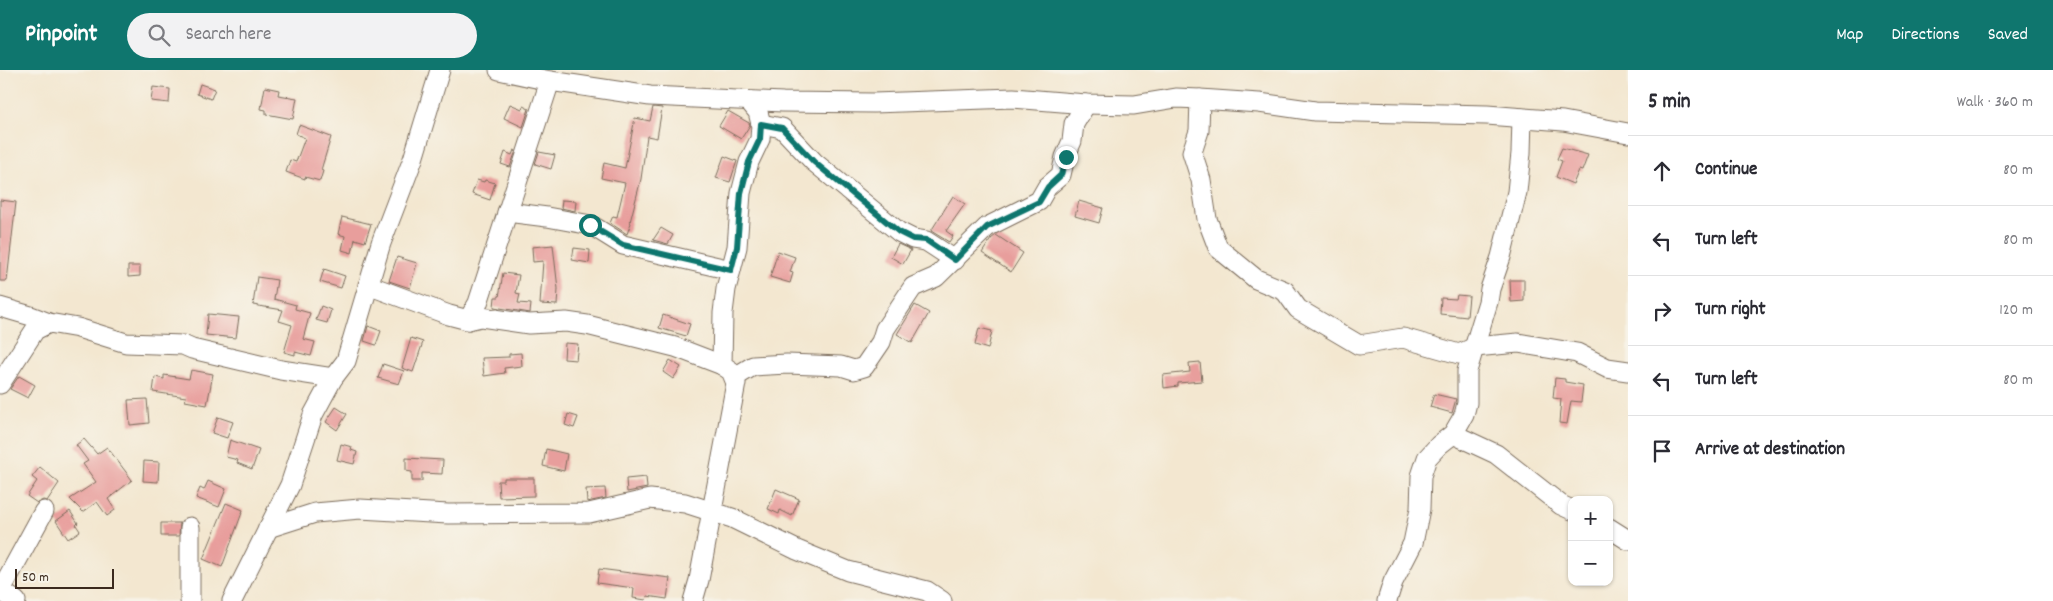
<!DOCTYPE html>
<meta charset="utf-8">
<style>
:root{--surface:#fff;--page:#f2f2f3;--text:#2b2b33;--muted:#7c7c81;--line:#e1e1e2;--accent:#0f766e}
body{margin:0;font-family:Dekko,sans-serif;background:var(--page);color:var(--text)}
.controls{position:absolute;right:15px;bottom:15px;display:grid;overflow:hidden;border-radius:10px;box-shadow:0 1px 4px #0004}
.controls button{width:45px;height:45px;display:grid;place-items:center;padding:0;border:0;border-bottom:1px solid var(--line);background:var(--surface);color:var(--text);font:25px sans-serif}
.scale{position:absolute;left:15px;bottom:12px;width:99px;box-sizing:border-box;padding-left:5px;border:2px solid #3b2a1e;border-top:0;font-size:14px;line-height:18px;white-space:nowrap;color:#3b2a1e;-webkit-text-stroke:4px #f7f3e8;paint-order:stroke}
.stop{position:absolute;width:15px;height:15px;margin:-11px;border:4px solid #0f766e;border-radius:50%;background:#fff}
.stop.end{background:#0f766e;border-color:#fff;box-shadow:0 1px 5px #0008}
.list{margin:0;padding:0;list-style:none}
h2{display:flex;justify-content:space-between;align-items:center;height:65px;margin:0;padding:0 20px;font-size:21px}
h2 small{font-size:16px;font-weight:400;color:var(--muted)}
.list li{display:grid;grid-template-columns:32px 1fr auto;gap:15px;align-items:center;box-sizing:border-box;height:70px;padding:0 20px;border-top:1px solid var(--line)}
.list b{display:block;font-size:19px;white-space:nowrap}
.list em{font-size:16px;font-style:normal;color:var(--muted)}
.icon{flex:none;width:28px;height:28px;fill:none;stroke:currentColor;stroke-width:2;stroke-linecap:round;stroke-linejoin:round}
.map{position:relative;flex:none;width:1628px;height:531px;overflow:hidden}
header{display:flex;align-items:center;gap:30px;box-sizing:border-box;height:70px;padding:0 25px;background:var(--accent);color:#fff}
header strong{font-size:24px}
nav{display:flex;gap:28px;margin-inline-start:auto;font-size:18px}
.search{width:350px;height:45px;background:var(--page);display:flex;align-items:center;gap:12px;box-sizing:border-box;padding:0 18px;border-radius:28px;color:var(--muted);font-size:19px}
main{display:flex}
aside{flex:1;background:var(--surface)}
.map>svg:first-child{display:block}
</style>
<header>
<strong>Pinpoint</strong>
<div class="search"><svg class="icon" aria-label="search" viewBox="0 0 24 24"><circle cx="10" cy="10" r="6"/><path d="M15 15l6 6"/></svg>Search here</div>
<nav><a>Map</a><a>Directions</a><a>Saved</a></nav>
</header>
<main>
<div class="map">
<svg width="1628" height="531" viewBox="0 0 1628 531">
<rect width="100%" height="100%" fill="#f7f3e8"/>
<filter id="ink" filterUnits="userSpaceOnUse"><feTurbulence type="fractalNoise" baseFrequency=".02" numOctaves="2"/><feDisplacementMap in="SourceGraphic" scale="10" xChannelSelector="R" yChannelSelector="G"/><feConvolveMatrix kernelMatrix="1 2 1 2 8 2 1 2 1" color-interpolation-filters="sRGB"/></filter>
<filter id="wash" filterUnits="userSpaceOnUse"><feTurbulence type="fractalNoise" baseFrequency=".0096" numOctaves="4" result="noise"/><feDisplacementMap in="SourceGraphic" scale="20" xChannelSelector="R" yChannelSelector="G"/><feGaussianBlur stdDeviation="1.12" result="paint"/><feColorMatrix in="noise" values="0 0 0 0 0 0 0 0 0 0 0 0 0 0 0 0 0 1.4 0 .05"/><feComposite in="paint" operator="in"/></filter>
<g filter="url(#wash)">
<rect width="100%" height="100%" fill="#f3e7d0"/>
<g id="blocks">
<g fill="#e89e9c">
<path d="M200 14 215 19 211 29 197 24Z"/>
<path d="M153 17 170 19 169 33 151 31Z"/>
<path d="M265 17 279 20 278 25 297 28 293 49 266 44V40L261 39Z"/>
<path d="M510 34 522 39 523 36 529 39 523 57 504 48Z"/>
<path d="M653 37 662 38 657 68 647 66 641 109 630 152 631 153 627 164 610 153 613 146 617 147 625 113 601 108 604 93 625 98 635 48 650 51Z"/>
<path d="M728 41 749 53 750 55 741 69 719 56Z"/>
<path d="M299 55 331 67 321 100 323 101 320 111 305 107V109L286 102 290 90 296 92 305 68 296 64Z"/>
<path d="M1562 78 1588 85 1582 101 1579 100 1573 114 1556 107 1562 91 1557 89Z"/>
<path d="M514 80 516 81 510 97 501 94 505 82 512 85Z"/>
<path d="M539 82 555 85 551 99 535 94Z"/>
<path d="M724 86 737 91 730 112 716 108Z"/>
<path d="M477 110 484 112 485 110 495 113 490 130 472 124Z"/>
<path d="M953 126 965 134 946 161 953 166 949 172 931 161Z"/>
<path d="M0 130 16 132 7 211H0Z"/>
<path d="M562 130 576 131 575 141 561 138Z"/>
<path d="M1079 131 1103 138 1099 153 1075 146Z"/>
<path d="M342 147 371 154 365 172 355 169 352 183 342 180 345 166 338 164Z"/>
<path d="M661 158 673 165 668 174 653 170Z"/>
<path d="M996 165 1023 183 1011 202 982 183 991 169Z"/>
<path d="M898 174 911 180 903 194 891 187Z"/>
<path d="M553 175 558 219 557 235 540 234 543 191 533 192 532 177Z"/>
<path d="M574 178 590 180 589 193 572 190Z"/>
<path d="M778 181 795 187 790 202 793 203 790 213 770 207Z"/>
<path d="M397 187 417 193 410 218 389 211Z"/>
<path d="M128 196H140V206L128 207Z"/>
<path d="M324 199 345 206 341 218 320 212Z"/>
<path d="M503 203 519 205 516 223 520 224 518 233 531 234 530 243 494 237 495 227H499Z"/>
<path d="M257 207 277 210 274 229 296 235 295 239 310 243 303 269 315 272 311 286 295 282V285L284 282 292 255 279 251 283 240 253 235Z"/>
<path d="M1510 210H1524V231L1511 232Z"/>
<path d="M1457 225 1469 226 1467 247 1440 244 1441 228 1456 229Z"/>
<path d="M915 235 929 243 912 273 897 264Z"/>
<path d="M321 236 331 240 327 253 316 250Z"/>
<path d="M208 244 239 247 236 268 206 265Z"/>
<path d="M663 245 690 254 686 266 659 258Z"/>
<path d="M368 256 381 261 376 275 364 271Z"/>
<path d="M979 258 992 261 988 279 975 275Z"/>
<path d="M411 268 423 272 413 302 402 298Z"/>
<path d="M565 273 578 274 576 290 564 289Z"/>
<path d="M521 283 522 296 504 298 505 303 484 306 482 288 509 287V284Z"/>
<path d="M670 290 681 297 673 309 663 302Z"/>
<path d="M1200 292 1202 311 1178 313V316L1164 318 1163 305 1190 302 1189 293Z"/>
<path d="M383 294 404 301 399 314 378 308Z"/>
<path d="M191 300 213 304 207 335 185 331 186 327 153 322 155 307 164 309V305L189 309Z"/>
<path d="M19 306 35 315 28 328 10 319Z"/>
<path d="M1555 308 1565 309V312L1583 315 1581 332 1571 331 1567 354 1559 353 1561 329 1553 328Z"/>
<path d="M1434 324 1456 329 1452 343 1430 337Z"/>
<path d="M147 329 149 353 130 355 128 330Z"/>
<path d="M336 337 347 344 337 360 326 352Z"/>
<path d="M568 344 578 347 574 358 565 355Z"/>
<path d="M218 347 233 352 227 368 212 363Z"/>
<path d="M84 369 97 384 107 377 132 410 108 429 115 440 107 446 97 432 83 442 70 429 96 412 83 394 88 391 76 375Z"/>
<path d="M230 370 259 380 252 399 237 393 238 390 226 387Z"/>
<path d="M341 374 352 377 351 380 357 382 354 394 337 390Z"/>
<path d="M546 379 567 384 564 401 543 396Z"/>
<path d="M406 388 443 390 442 404 422 403V411H412V402L406 401Z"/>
<path d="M144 391 159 392 158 412 143 411Z"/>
<path d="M40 397 59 413 47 431 43 430 37 433 27 426 37 411 32 407Z"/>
<path d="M646 407 647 418 627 422 626 409Z"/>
<path d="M504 408H534V426L499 427 498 411H504Z"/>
<path d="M208 411 226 419 219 437 196 428 200 418 204 420Z"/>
<path d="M605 418 606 428 587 432 586 419Z"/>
<path d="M776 419 799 429 792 446 780 440 779 444 768 439Z"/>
<path d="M226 433 243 440 222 497 203 489Z"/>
<path d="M70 441 78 453 76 455 80 461 68 469 56 451Z"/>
<path d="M161 453H180L179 466H161Z"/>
<path d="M599 499 670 508 667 529 647 526 646 530 633 528 634 518 597 513Z"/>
</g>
</g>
</g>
<g filter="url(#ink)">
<use href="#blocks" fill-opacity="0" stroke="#7b6c5c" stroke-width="1"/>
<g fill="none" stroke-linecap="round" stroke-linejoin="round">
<g stroke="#7b6c5c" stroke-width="21">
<g id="minor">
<path d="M499 0 550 11 650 26 783 32 874 33 1013 28 1086 34 1134 35 1176 28 1200 29 1259 33 1315 41 1487 45 1563 51 1628 63"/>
<path d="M1200 29 1199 61 1192 82 1201 110 1207 149 1218 178 1256 209 1285 221 1298 239 1359 275 1403 268 1459 284 1475 277 1518 273 1577 283 1607 298 1628 301"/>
<path d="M761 54 782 58 814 92 899 162 913 169 926 171 955 190"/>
<path d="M507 142 547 147 591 155 623 175 731 200"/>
<path d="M368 215 449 245 468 250 481 247 529 254 566 252 587 255 675 277 722 295"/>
<path d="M0 237 31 246 49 253"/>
<path d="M468 250 478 233 550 11"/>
<path d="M735 307 753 296 787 294 841 296 854 300 864 297 881 272 885 259 913 217 936 207 987 157 1039 131 1047 117 1061 105 1065 87 1072 71 1074 54 1086 34"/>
<path d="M0 314 35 260 49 253 78 258 126 273 183 275 192 279 281 300 333 308"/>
<path d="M1453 364 1496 384 1561 435 1572 440"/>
<path d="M268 458 315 443 360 439 448 444 589 443 650 429 685 433 732 448 797 480 848 501 927 521 942 531"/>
<path d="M1609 458 1628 470"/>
<path d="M0 520 16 531"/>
<path d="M1 520 44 441"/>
<path d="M190 531V457"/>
<path d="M232 531 290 415 313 345 333 308 346 291 381 173 413 89 440 0"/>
<path d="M693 531 699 510 736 313 731 301 722 295 723 243 726 219 737 177 741 123 749 92 760 69 761 54 758 42 749 31"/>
<path d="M1387 531 1393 512 1413 473 1420 439 1421 406 1427 388 1439 375 1453 364 1464 345 1467 333V301L1488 232 1490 219 1501 187 1517 122 1521 83 1522 48"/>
</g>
</g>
<use href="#minor" stroke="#fff" stroke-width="19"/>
</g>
</g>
<g fill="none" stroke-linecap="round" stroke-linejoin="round" filter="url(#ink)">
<path stroke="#0f766e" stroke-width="6" d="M590 155 623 175 731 200 737 177 741 123 749 92 760 69 761 54 782 58 814 92 899 162 913 169 926 170 955 190 987 157 1039 132 1048 117 1061 105 1066 87"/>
</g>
</svg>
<div class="controls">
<button>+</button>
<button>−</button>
</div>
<div class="scale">50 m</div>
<div class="stop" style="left:590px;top:155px"></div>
<div class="stop end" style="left:1066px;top:87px"></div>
</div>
<aside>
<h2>5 min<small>Walk · 360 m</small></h2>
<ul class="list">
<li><svg class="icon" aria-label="ahead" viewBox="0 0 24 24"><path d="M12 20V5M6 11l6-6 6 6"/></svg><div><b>Continue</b></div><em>80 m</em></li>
<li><svg class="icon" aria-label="left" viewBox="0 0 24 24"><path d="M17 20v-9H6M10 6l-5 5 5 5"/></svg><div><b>Turn left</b></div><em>80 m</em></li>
<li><svg class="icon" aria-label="right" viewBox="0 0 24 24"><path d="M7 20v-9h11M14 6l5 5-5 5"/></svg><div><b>Turn right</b></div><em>120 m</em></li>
<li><svg class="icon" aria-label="left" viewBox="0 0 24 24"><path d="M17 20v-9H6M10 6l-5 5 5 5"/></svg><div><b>Turn left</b></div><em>80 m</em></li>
<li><svg class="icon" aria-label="arrive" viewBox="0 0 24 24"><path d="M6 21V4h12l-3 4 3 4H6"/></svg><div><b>Arrive at destination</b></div></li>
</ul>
</aside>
</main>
